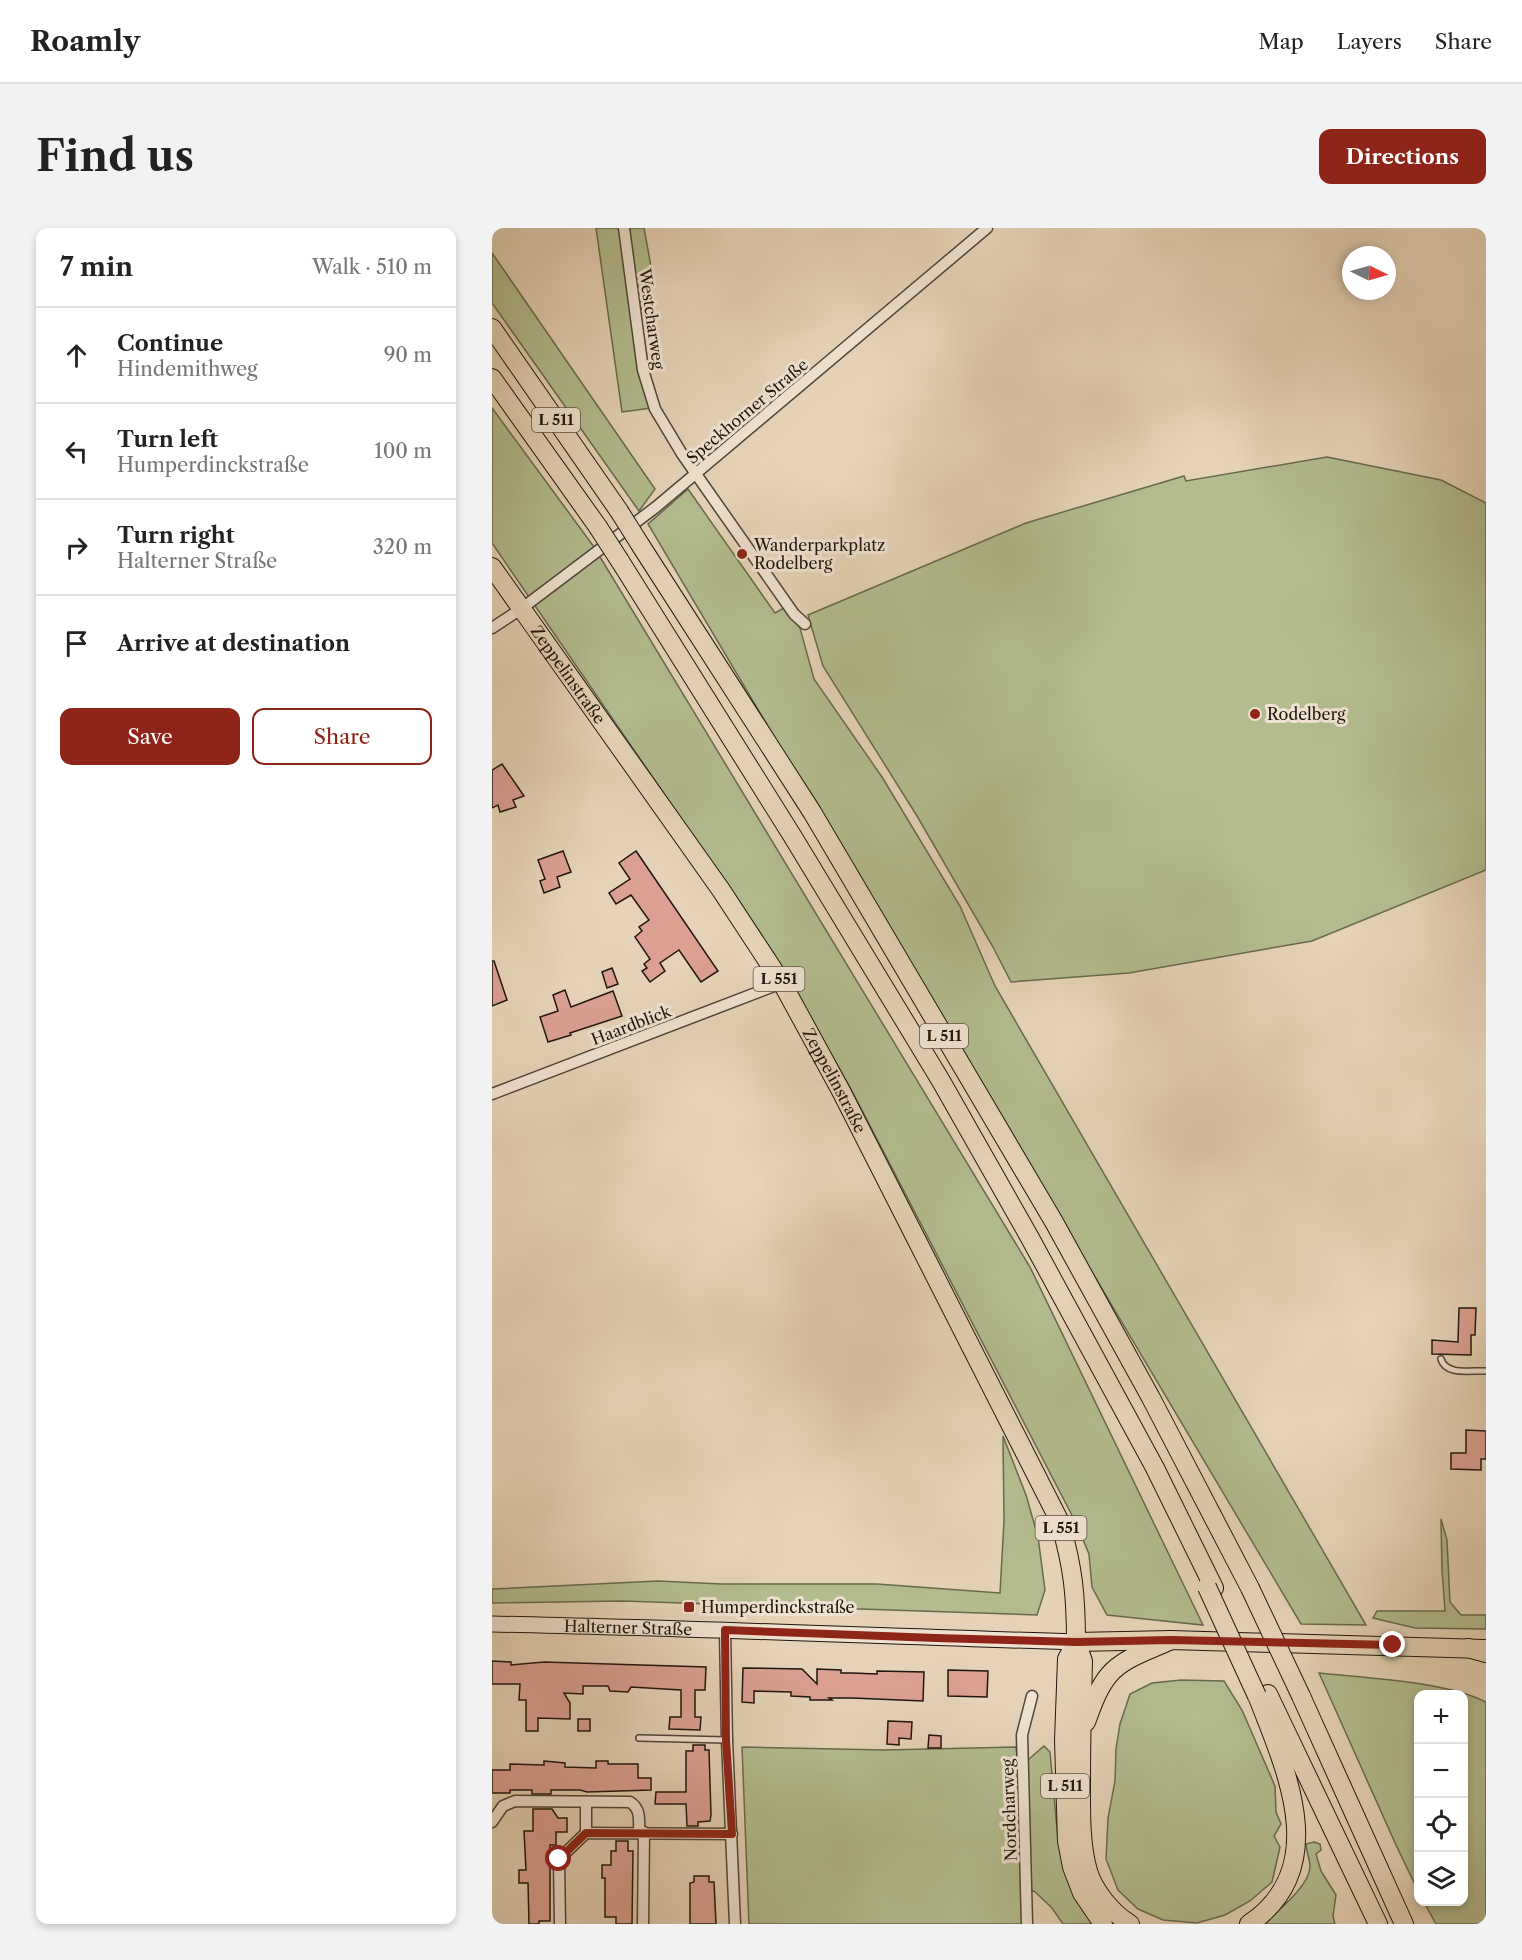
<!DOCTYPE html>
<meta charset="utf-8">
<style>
:root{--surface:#fff;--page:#f2f2f2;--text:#222;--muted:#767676;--line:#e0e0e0;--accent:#8f2418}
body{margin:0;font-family:"Libre Caslon Text",serif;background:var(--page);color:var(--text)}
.controls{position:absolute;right:18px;bottom:18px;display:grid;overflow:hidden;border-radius:12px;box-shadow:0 3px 9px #0003}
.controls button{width:54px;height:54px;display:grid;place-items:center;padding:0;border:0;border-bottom:2px solid var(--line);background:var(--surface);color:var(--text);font:30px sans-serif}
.compass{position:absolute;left:850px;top:18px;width:54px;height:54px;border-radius:50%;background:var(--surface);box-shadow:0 3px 9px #0003;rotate:95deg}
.stop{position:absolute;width:18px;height:18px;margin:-14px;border:4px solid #8f2418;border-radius:50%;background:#fff}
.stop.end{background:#8f2418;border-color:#fff;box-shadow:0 2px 6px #0008}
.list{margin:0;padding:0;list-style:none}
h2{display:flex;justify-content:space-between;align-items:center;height:78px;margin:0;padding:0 24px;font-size:26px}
h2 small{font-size:20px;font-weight:400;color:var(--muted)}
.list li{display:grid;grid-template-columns:39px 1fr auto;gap:18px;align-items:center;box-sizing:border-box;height:96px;padding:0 24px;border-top:2px solid var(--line)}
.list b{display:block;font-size:22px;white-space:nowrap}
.list p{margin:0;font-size:20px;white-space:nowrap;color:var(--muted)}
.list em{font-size:20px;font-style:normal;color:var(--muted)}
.actions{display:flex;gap:12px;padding:18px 24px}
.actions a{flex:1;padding:14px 0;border:2px solid var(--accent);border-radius:12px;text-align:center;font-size:21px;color:var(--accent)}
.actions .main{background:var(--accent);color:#fff}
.icon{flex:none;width:33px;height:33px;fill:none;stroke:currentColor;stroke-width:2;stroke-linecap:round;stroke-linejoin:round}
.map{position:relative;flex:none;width:994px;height:1696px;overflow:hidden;border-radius:12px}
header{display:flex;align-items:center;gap:36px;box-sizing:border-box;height:84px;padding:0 30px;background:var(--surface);border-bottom:2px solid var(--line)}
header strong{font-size:28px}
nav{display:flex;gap:33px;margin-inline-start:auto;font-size:21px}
.intro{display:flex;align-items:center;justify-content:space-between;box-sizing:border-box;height:144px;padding:0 36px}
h1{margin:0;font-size:42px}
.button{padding:15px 27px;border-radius:12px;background:var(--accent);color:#fff;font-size:21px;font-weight:700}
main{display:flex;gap:36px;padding:0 36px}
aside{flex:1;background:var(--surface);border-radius:12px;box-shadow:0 3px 9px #0003}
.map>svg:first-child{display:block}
</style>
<header>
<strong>Roamly</strong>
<nav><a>Map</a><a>Layers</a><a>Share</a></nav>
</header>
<div class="intro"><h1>Find us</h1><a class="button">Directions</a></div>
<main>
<aside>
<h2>7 min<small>Walk · 510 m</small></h2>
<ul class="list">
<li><svg class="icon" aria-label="ahead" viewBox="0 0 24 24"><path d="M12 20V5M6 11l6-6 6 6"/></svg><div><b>Continue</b><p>Hindemithweg</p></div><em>90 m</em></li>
<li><svg class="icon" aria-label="left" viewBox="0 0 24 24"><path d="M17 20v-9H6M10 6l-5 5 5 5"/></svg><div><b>Turn left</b><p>Humperdinckstraße</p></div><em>100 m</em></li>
<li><svg class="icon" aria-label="right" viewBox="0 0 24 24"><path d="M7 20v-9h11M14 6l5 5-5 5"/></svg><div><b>Turn right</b><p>Halterner Straße</p></div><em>320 m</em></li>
<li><svg class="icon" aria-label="arrive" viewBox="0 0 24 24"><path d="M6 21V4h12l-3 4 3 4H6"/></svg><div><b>Arrive at destination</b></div></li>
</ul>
<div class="actions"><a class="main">Save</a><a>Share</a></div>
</aside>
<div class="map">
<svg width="994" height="1696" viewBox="0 0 994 1696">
<rect width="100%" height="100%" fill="#e6d3b7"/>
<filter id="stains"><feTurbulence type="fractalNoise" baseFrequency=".00333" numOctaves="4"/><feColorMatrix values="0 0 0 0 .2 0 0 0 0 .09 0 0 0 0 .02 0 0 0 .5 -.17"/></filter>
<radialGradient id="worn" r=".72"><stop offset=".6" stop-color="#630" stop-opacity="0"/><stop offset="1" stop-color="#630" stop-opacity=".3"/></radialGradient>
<g fill="#b3bc8f" stroke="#69694e" stroke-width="1.5">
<path d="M104 0H152L160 44 149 58 150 117 159 180 130 184Z"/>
<path d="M0 25 163 261 147 283 0 75Z"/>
<path d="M0 180 102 319 538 1039 711 1397 615 1387 600 1359 597 1326 584 1295 359 861 282 726 0 315Z"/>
<path d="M835 229 949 252 994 275V642L820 713 637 745 519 754 501 719 425 588 331 438 316 387 534 295 692 248 694 253Z"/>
<path d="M196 261 283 385 292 380 308 400 322 451 390 549 468 678 503 758 874 1397 809 1396 156 296Z"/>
<path d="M511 1208 534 1267 546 1309 553 1362 545 1387 131 1373 0 1375V1361L166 1353 229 1356H385L508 1365 512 1293Z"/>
<path d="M949 1291 955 1312 958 1374 969 1387H994V1401L923 1400 881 1390 885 1383H953L950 1342Z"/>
<path d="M827 1445C874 1450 953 1453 994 1474V1696H944L932 1674H972V1466H926V1663L904 1617Z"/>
<path d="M689 1452 732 1453 750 1482 783 1558 784 1584 789 1596 782 1608 788 1619 780 1654 758 1673 733 1687 705 1695 671 1692 646 1681 626 1662 614 1631 616 1590 623 1553 624 1521 628 1496 638 1466 660 1455Z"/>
<path d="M552 1518 558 1524 566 1612 571 1631 604 1696H571L560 1680 542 1663 530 1664 531 1696H257L250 1519 393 1522 524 1519 526 1538 537 1531Z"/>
<path d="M822 1614 828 1616 829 1622 824 1626 829 1643 844 1667 841 1688 843 1696H771C785 1683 817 1659 818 1639 818 1631 814 1623 814 1616Z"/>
</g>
<g fill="#dba092" stroke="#1f160c" stroke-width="1.5">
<path d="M10 536 32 568 21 572 24 579 8 584 6 577 0 580V542Z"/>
<path d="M71 623 79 644 65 649 68 659 52 665 48 653 53 651 46 632Z"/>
<path d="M144 623 226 743 209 754 187 722 168 735 173 743 158 754 150 743 155 740 152 736 158 731 143 709 150 703 147 699 157 692 139 667 124 676 117 665 138 651 127 635Z"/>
<path d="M0 733H2L15 772 0 778Z"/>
<path d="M120 740 126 756 115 760 110 744Z"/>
<path d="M73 762 79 779 121 763 130 788 78 805 79 807 56 814 48 789 66 783 61 767Z"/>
<path d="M967 1080H984L983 1107H979V1127L940 1126V1112L966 1114Z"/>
<path d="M974 1202 994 1203V1231H989V1242L959 1241V1225H974Z"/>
<path d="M0 1433 19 1434V1437L52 1434 214 1439 213 1462H203V1489H209L208 1502 177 1501 178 1489H189V1462L139 1459 136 1464 118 1463 116 1458H91V1466L72 1465 78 1475V1491L46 1490V1503H34V1472H27L28 1456H0Z"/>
<path d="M251 1440 310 1441 325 1456V1441L349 1442V1445H360L385 1446V1443L432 1444 431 1473 360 1470H337L340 1472H318V1469L299 1468V1464L262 1463V1475L250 1474Z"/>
<path d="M456 1442 496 1443 495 1469 456 1468Z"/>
<rect x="86" y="1491" width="12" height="12"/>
<path d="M396 1493 420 1494 419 1511 407 1510V1517L395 1516Z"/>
<path d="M437 1507 449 1508V1520H436Z"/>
<path d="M201 1517H213V1522H217L219 1587 218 1593 206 1594V1598H195L194 1576H163L164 1564H194V1523H201Z"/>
<path d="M52 1533 73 1535V1539L104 1540V1533H116V1536H146V1550H159V1562L95 1564 88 1562H59V1566H40V1562H18V1565H0V1542H18V1536L52 1537Z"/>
<path d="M41 1581H60L66 1590H75V1604H64V1617H58V1693H47V1696H37L36 1655H27V1642H34L32 1603H41Z"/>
<path d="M124 1613H136V1623H141L140 1696H124V1689H113V1650H110V1637H119V1623H124Z"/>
<path d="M202 1648H217V1654H222L224 1696H198V1655L202 1654Z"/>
</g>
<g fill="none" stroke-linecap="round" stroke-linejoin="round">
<g stroke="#514537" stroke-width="8">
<g id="service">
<path d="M949 1131C954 1148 979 1142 994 1143"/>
<path d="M147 1510 235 1512"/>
</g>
</g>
<g stroke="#514537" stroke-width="13">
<g id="minor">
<path d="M132 0 151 142 163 181 190 226 302 386 313 396"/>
<path d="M0 400 29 381 164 279 495 0"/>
<path d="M0 866 290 755"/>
<path d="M233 1402 235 1512 243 1696"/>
<path d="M94 1574V1605"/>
<path d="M0 1594 11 1578 23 1573 138 1574C149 1581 147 1592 147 1604"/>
<path d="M68 1696 67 1631 94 1605 240 1606"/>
<path d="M151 1696 152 1604"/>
<path d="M535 1696 530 1507 540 1468"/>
</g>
</g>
<g stroke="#1f160c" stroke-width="17">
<g id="secondary">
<path id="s1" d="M0 1396C195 1400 389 1408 584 1414"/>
</g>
</g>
<g stroke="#1f160c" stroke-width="20">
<g id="primary">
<path id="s2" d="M0 339 229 662 290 755 349 863 568 1294C581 1339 584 1367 584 1414L679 1412 992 1421"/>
</g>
</g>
<g stroke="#1f160c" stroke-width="20">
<g id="trunk">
<path d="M0 100 127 283"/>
<path d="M0 150 106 299"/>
<path d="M149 318 320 584 562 994 659 1170 758 1360"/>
<path d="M128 333 301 609 449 853 538 1010 663 1240 722 1360"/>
<path d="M584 1414 591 1433C590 1472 589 1512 589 1552 589 1581 588 1615 596 1643 602 1663 620 1685 638 1696"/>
<path d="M584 1414 575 1431 572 1512 575 1613 580 1639 590 1665 611 1696"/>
<path d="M976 1420 994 1425"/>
<path d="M776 1466 886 1696"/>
<path d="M809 1468 912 1696"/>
<path d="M594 1494C600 1478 606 1460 617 1447 632 1429 659 1422 679 1412"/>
<path d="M757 1696C840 1640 794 1542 766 1470"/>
</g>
</g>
<use href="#service" stroke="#efe2d0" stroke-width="5"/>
<use href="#minor" stroke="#efe2d0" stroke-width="10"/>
<use href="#secondary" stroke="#efe2d0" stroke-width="15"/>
<use href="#primary" stroke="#e6d3b7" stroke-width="18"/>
<use href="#trunk" stroke="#e6d3b7" stroke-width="18"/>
<g stroke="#1f160c" stroke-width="20" stroke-linecap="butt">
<g id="trunk-bridge">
<path d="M127 283 149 318"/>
<path d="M106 299 128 333"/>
<path d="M715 1359 765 1468"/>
<path d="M758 1360 809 1468"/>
</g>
</g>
<use href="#trunk-bridge" stroke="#e6d3b7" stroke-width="18"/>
</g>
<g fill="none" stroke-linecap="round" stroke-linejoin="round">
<path stroke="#8f2418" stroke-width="8" d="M67 1631 94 1605 240 1606 234 1512 233 1402 444 1410 584 1414 679 1412 901 1417"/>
</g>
<g fill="#8f2418" stroke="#efe2d0" stroke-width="2">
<circle cx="250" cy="326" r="6"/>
<circle cx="763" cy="486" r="6"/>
<rect x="191" y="1373" width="12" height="12" rx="3"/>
</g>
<g text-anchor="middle" stroke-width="6" stroke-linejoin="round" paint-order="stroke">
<g fill="#efe2d0" stroke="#5d5347" stroke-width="1.5">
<rect x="40" y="180" width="48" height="24" rx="4.5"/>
<rect x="261.5" y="739" width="51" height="24" rx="4.5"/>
<rect x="428" y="796" width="48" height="24" rx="4.5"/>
<rect x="543.5" y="1288" width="51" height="24" rx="4.5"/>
<rect x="549" y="1546" width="48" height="24" rx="4.5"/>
</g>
<g font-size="15" font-weight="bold" fill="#1f160c">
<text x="64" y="197">L 511</text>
<text x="287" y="756">L 551</text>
<text x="452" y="813">L 511</text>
<text x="569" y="1305">L 551</text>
<text x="573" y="1563">L 511</text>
</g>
<g font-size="16" fill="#1f160c" stroke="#efe2d0">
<text transform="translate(160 91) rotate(82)" y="6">Westcharweg</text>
<text transform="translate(255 183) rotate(-40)" y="6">Speckhorner Straße</text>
<text dy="6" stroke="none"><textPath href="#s2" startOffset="132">Zeppelinstraße</textPath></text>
<text transform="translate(139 797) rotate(-21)" y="6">Haardblick</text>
<text dy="6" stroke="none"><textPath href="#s2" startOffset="618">Zeppelinstraße</textPath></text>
<text dy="6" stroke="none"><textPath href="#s1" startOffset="136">Halterner Straße</textPath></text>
<text transform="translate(517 1582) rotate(-92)" y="6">Nordcharweg</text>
</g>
<g font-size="16" fill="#1f160c" stroke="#efe2d0" text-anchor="start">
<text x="262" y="323">Wanderparkplatz<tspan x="262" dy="18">Rodelberg</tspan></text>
<text x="775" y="492">Rodelberg</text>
<text x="209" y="1385">Humperdinckstraße</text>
</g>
</g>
<rect width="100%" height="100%" filter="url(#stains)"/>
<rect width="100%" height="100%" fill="url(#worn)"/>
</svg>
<div class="controls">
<button>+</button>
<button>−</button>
<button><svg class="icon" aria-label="locate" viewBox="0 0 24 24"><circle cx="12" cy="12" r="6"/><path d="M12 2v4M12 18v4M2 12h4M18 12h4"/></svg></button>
<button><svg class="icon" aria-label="layers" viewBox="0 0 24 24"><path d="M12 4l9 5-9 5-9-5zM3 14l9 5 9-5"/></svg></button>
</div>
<svg class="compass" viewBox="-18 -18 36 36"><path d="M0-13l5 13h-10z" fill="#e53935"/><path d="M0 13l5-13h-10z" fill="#767676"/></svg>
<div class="stop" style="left:67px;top:1631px"></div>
<div class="stop end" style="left:901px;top:1417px"></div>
</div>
</main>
